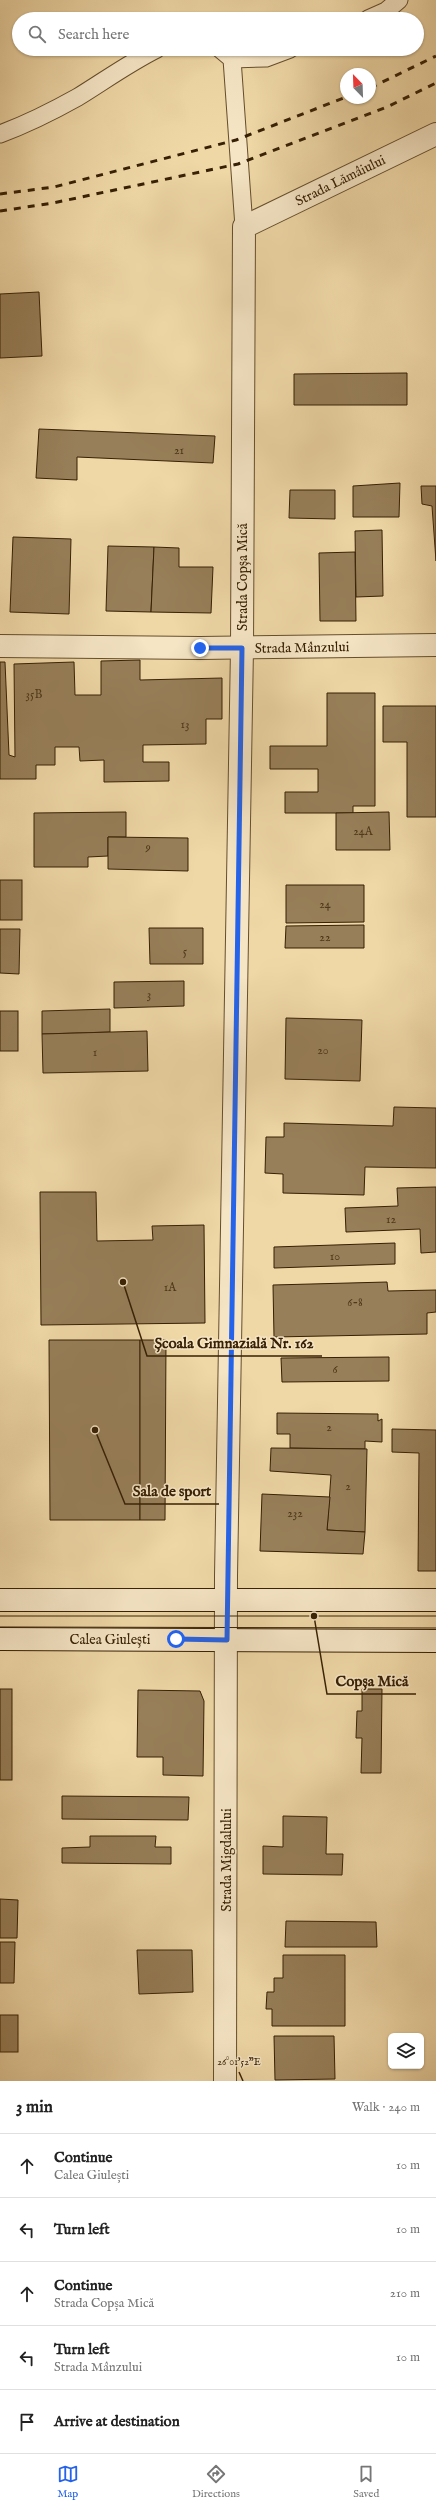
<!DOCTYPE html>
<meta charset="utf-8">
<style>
:root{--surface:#fff;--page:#f6f6f6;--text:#222;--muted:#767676;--line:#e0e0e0;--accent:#2563eb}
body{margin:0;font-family:"IM FELL English",serif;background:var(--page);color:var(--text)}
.controls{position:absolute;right:12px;bottom:12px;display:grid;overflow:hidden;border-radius:6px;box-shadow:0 1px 3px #0004}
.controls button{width:36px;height:36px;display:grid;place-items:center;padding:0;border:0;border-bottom:1px solid var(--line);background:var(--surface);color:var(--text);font:20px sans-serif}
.compass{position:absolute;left:340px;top:68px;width:36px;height:36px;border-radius:50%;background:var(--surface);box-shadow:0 1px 3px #0004;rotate:337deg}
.stop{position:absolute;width:12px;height:12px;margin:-9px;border:3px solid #2563eb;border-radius:50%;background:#fff}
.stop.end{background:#2563eb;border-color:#fff;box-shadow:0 1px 4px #0008}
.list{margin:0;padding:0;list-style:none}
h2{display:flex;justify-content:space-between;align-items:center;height:52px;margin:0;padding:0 16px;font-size:17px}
h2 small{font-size:13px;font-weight:400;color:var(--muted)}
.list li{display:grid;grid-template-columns:26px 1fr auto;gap:12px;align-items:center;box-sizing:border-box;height:64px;padding:0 16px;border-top:1px solid var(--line)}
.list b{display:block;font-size:15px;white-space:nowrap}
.list p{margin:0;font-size:13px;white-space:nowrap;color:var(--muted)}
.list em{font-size:13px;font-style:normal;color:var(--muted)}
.icon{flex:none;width:22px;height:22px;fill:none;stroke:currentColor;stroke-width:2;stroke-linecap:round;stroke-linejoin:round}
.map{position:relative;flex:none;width:436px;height:2081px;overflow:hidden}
.search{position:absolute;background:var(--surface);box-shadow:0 1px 3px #0004;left:12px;right:12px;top:12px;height:44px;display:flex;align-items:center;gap:10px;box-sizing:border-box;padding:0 14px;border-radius:22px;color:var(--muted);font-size:15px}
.sheet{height:372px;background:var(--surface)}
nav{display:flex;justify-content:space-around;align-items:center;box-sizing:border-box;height:56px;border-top:1px solid var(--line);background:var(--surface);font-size:11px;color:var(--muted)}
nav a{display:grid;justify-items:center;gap:2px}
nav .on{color:var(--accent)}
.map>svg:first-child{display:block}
</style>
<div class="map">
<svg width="436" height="2081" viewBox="0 0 436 2081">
<rect width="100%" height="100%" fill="#efd7a6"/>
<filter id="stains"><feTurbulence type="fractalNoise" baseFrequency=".005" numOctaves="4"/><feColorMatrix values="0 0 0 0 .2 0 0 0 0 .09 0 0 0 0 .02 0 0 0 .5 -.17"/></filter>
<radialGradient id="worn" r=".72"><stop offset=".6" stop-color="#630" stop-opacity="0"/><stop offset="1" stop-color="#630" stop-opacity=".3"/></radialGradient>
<g fill="#977f59" stroke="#372005">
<path d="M39 292 42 356 0 358V294Z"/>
<path d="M407 373V405H294V374Z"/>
<path d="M39 429 215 436 213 463 77 457V480L36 478Z"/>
<path d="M400 483 399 517H353V486Z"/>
<path d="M421 486H436V561L432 506 422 504Z"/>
<path d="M290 490H335V519L289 518Z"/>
<path d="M382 530 383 596 356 597 355 531Z"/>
<path d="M13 537 71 539 69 614 10 612Z"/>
<path d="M108 546 154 547 151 612 106 611Z"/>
<path d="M154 547 179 548V567H213L211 613 151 612Z"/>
<path d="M355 552 356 621H320L319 553Z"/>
<path d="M140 660V680L222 678V719H206V744L143 745V762H169V781L104 782V760L80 761 79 747H55V765H36V779H0V662H5L9 755 15 757 14 664 74 662 75 695H101V661Z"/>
<path d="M327 693H375V806H353V813H285V792H318V769H270V746H327Z"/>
<path d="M383 706H436V817H407V742H383Z"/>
<path d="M126 812V837H108V856L88 857V867H34V813Z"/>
<path d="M389 812 390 850H336V813Z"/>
<path d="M108 837 188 838V871L108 869Z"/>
<rect x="0" y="880" width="22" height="40"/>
<path d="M286 885H364V922L286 923Z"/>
<path d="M364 925V948H285L286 926Z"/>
<path d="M149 928H203V964H150Z"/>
<path d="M0 929H20L19 974 0 973Z"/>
<path d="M184 981V1006L114 1008V982Z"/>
<path d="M110 1009V1032L42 1034V1011Z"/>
<rect x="0" y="1011" width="18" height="40"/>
<path d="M286 1018 362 1020 360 1081 285 1079Z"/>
<path d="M147 1031 148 1071 43 1073 42 1034Z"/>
<path d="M394 1107 436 1108V1168L365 1167 364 1195 283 1193V1174L265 1173 266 1137H284V1123L393 1126Z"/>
<path d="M436 1187V1252L421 1253 420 1229 346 1232 345 1208 398 1206 397 1188Z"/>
<path d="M40 1192H96L97 1241 153 1240 152 1226 204 1225 205 1323 41 1325Z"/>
<path d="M395 1243V1264L274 1268V1247Z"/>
<path d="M387 1282 388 1291 436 1290V1312L427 1313V1334L274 1337 273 1285Z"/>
<path d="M49 1340H140V1520H50Z"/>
<path d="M140 1340H166L165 1520H140Z"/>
<path d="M389 1357V1381L282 1382 281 1358Z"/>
<path d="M277 1413 378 1414V1421L382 1419V1442L365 1441V1449L290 1448V1434H277Z"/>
<path d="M392 1429 436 1430V1571H418L419 1453 392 1452Z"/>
<path d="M271 1448 367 1449 365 1532 327 1530 331 1475 270 1471Z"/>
<path d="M262 1494 330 1497 327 1530 365 1532 363 1554 260 1551Z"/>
<rect x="0" y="1689" width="12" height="91"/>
<path d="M362 1689H382L381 1773H361L362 1738H356L357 1711H362Z"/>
<path d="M138 1690 200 1691 204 1701 203 1776 163 1775V1757H137Z"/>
<path d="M62 1796 189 1797 188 1820 62 1819Z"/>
<path d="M283 1816 327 1817 326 1854H343L342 1875 263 1874V1846L283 1847Z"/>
<path d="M90 1836H156L155 1847H171V1864L62 1863V1848L90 1847Z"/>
<path d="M0 1899 18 1900 17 1938H0Z"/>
<path d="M286 1921 376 1922 377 1947H285Z"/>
<path d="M0 1942H15L14 1983H0Z"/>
<path d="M137 1950H192L193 1992 139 1994Z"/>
<path d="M283 1955H345V2026H272V2009H266L267 1992H274V1978H283Z"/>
<rect x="0" y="2015" width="18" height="37"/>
<path d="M274 2036H334L335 2079 275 2080Z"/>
</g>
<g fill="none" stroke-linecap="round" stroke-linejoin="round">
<g stroke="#654e2d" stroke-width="19">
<g id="service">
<path d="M368 19 386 11 399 0"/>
<path d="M220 49 232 59 244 227"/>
<path d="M232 59 266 58 290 49"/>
<path d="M0 134C27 124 53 111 78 97 104 81 129 63 157 49"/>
</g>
</g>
<g stroke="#654e2d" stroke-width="24">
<g id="minor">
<path d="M0 646 200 648 436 645"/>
<path d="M225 2081 226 1576 242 648 244 227 436 134"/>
</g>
</g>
<g stroke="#372005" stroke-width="24">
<g id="secondary">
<path d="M0 1600H436"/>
<path d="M0 1639 436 1641"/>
</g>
</g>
<use href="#service" stroke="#f5e5c5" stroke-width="17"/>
<use href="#minor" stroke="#f5e5c5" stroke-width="22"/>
<use href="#secondary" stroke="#f5e5c5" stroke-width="22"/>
<g stroke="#372005" stroke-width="1">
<path d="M0 1616H436"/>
<path d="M0 1627 436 1628"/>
</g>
<g stroke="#372005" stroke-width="3" stroke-dasharray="7 7" stroke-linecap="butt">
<path d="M370 88 436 56"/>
<path d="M0 194 54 187 236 140 346 97"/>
<path d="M0 211 53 203 238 164 387 107 436 83"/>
</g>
</g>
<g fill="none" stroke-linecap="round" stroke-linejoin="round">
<path stroke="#2563eb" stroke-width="5" d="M176 1639 227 1640 242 648H200"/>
</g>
<path fill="none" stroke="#372005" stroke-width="1.5" d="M239 2072 243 2081"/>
<g text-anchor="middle" stroke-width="3" stroke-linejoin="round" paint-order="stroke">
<g font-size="12" fill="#4f381a">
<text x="179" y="454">21</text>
<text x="34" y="698">35B</text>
<text x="185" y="728">13</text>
<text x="363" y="835">24A</text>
<text x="148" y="851">9</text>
<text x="325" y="908">24</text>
<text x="325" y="941">22</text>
<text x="185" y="955">5</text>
<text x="149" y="998">3</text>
<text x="323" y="1054">20</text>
<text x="95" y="1056">1</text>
<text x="391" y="1223">12</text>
<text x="335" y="1260">10</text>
<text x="170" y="1291">1A</text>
<text x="355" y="1306">6-8</text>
<text x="335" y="1373">6</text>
<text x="329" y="1431">2</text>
<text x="348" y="1490">2</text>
<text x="295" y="1517">232</text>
</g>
<g font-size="14" fill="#372005" stroke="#f5e5c5">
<text transform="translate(340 180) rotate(-26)" y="5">Strada Lămâiului</text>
<text transform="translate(242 577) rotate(-90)" y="5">Strada Copșa Mică</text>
<text transform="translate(302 647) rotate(-1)" y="5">Strada Mânzului</text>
<text x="110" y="1644">Calea Giulești</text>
<text transform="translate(226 1860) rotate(-90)" y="5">Strada Migdalului</text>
</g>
</g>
<g font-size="10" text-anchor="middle" fill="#372005" stroke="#f5e5c5" stroke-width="3" stroke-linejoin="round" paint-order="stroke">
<text x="239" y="2065">26°01'52"E</text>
</g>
<path fill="none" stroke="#372005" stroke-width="1.5" d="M123 1282L147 1356H322M95 1430L125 1504H219M314 1616L327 1694H416"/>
<g fill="#372005" stroke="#f5e5c5" stroke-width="1.5">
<circle cx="123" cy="1282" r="4"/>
<circle cx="95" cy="1430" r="4"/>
<circle cx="314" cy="1616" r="4"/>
</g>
<g font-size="15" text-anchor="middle" font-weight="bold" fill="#372005" stroke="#f5e5c5" stroke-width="3" stroke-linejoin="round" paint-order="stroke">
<text x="234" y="1348">Școala Gimnazială Nr. 162</text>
<text x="172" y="1496">Sala de sport</text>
<text x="372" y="1686">Copșa Mică</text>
</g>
<rect width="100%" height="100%" filter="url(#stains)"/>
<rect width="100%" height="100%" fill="url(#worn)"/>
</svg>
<div class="controls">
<button><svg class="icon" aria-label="layers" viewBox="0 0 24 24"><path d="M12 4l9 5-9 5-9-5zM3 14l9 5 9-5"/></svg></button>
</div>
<svg class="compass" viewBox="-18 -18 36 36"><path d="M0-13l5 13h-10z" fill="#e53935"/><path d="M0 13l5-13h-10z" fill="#767676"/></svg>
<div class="stop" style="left:176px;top:1639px"></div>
<div class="stop end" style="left:200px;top:648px"></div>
<div class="search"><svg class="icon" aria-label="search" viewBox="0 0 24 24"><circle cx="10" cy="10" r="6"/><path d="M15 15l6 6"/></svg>Search here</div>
</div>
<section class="sheet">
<h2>3 min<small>Walk · 240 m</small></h2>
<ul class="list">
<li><svg class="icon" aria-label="ahead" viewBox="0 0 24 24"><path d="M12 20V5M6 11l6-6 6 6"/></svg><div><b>Continue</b><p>Calea Giulești</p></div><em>10 m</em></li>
<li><svg class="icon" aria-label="left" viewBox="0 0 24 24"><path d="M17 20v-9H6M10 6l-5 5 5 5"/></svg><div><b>Turn left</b></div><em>10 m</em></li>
<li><svg class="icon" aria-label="ahead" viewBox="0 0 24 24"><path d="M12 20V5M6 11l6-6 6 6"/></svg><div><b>Continue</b><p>Strada Copșa Mică</p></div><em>210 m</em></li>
<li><svg class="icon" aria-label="left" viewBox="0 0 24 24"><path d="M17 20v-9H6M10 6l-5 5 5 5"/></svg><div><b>Turn left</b><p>Strada Mânzului</p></div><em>10 m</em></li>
<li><svg class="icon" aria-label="arrive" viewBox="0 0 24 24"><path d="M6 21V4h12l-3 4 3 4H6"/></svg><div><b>Arrive at destination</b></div></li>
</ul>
</section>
<nav>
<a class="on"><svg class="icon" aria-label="map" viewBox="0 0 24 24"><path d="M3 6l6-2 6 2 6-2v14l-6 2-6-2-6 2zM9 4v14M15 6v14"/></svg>Map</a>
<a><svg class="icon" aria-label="directions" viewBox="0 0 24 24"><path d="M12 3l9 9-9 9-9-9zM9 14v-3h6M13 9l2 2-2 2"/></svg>Directions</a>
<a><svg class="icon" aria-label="saved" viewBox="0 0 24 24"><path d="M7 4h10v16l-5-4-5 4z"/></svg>Saved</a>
</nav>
